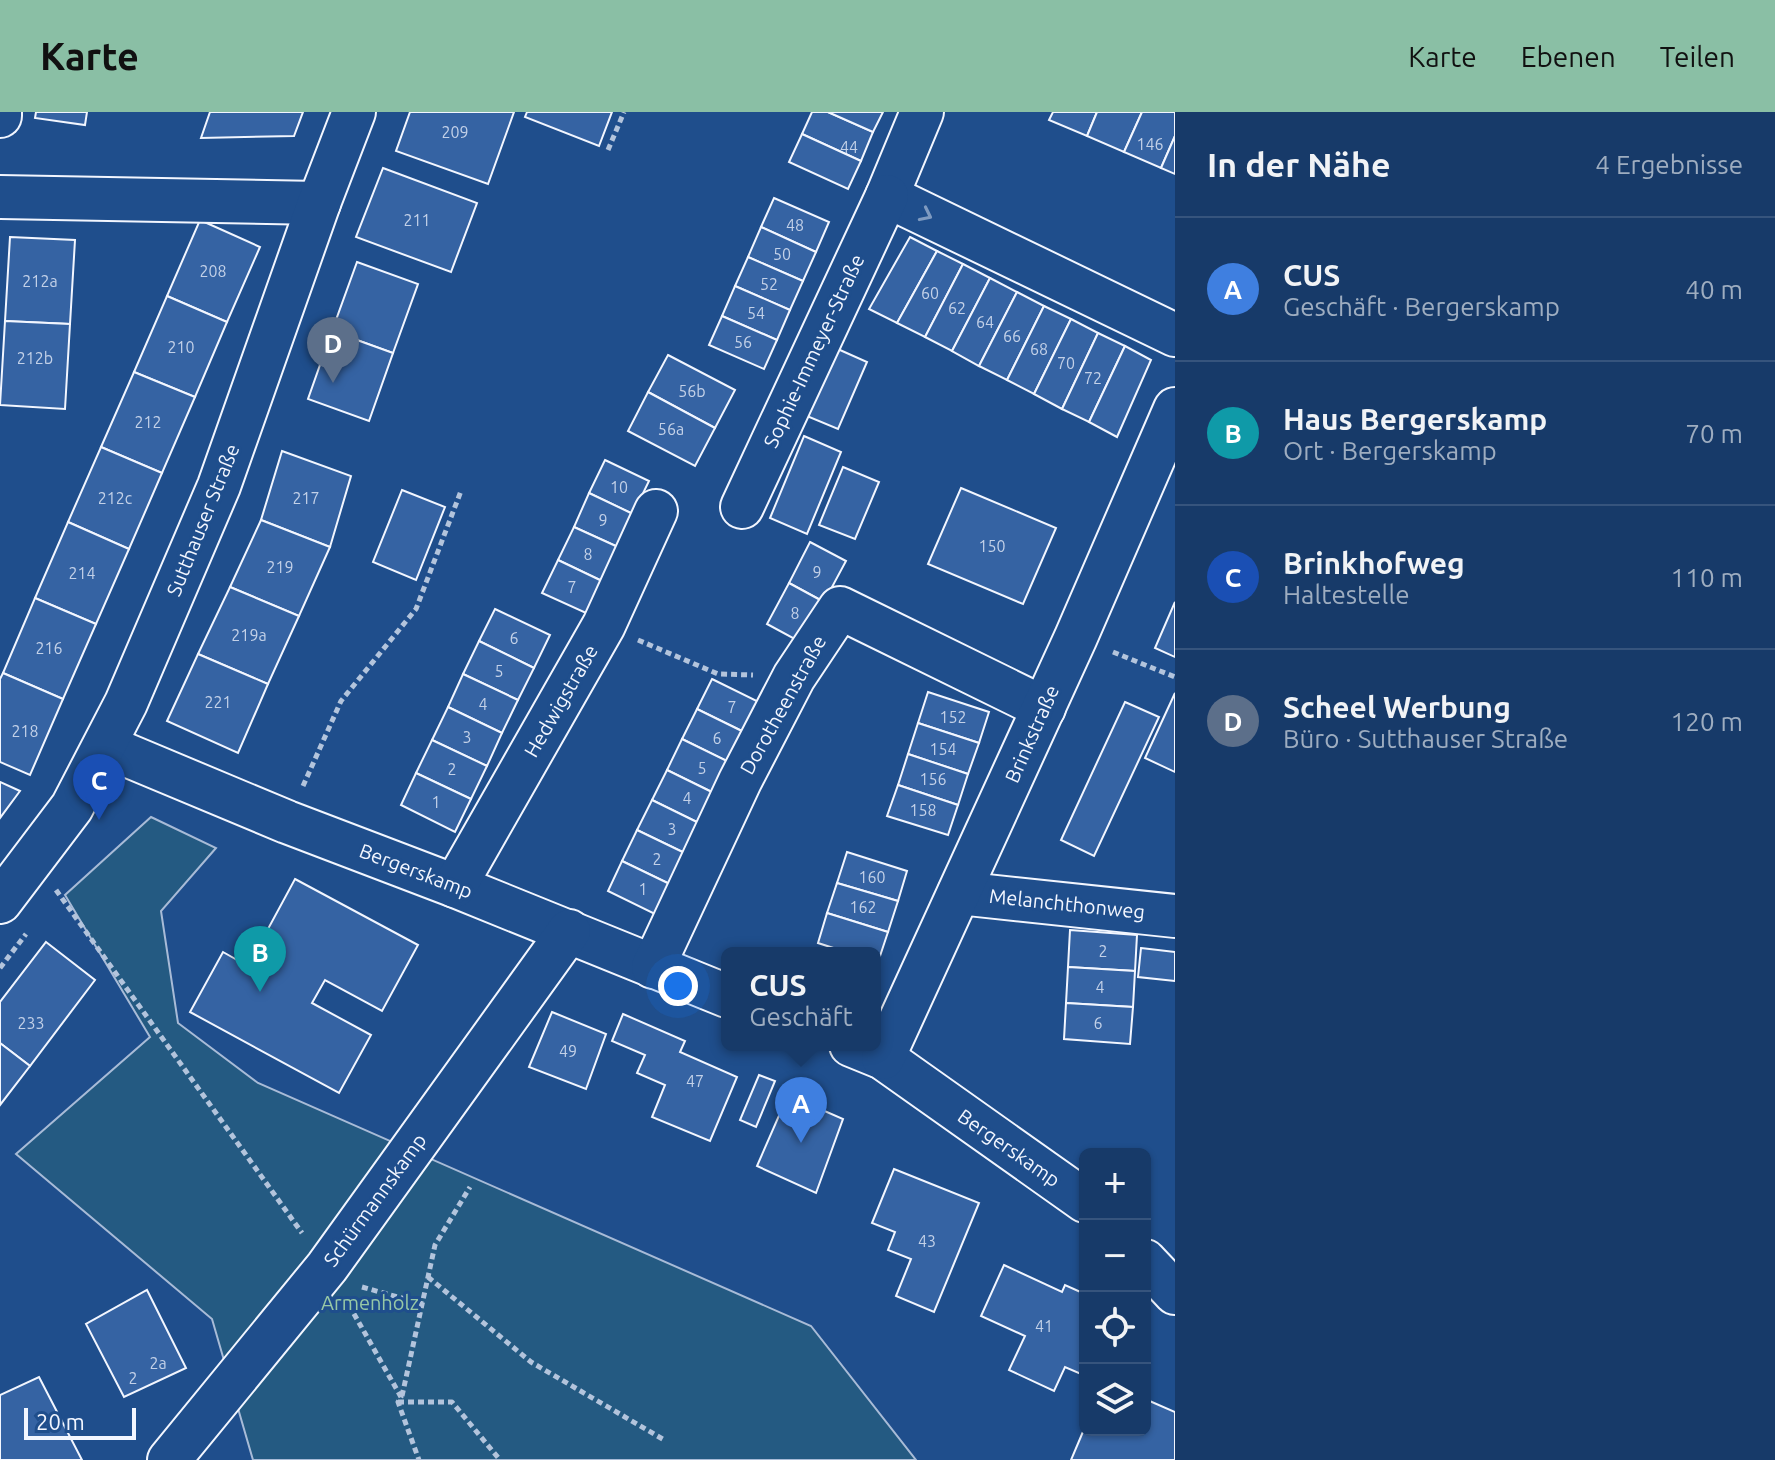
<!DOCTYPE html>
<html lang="de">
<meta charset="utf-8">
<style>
:root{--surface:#173a69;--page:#20416f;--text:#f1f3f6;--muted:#9eadc0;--line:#36547d;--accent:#8abfa5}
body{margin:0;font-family:Ubuntu,sans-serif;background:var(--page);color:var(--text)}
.controls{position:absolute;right:24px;bottom:24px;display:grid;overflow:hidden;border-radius:12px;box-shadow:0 2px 6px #0004}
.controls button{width:72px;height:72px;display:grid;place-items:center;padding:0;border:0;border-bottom:2px solid var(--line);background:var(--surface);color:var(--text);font:40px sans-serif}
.scale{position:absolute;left:24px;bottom:20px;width:112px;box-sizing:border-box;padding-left:8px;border:4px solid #f2f6ff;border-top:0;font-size:22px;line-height:28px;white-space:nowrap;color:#f2f6ff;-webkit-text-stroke:6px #1f4e8c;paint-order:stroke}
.you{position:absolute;left:678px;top:874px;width:28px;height:28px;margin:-20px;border:6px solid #fff;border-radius:50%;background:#1a73e8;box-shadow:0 0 0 12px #1a73e833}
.badge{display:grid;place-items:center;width:52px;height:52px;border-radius:50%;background:var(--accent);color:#fff;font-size:26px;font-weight:700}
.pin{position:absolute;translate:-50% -66px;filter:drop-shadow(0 2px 4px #0008)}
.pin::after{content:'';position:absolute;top:42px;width:28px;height:24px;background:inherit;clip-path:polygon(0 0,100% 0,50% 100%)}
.popup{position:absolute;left:721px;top:835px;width:160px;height:104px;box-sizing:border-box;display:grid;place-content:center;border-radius:12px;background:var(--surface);filter:drop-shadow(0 2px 6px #0005);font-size:26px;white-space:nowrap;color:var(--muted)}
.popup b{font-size:30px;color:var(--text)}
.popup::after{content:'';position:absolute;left:50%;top:100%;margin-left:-16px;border:16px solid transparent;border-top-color:var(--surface)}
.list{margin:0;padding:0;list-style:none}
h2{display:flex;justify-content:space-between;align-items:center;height:104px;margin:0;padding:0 32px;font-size:34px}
h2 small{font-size:26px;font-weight:400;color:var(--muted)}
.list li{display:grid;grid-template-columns:52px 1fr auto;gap:24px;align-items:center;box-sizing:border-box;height:144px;padding:0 32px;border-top:2px solid var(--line)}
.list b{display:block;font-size:30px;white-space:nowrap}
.list p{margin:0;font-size:26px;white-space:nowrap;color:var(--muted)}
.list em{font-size:26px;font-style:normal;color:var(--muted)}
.icon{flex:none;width:44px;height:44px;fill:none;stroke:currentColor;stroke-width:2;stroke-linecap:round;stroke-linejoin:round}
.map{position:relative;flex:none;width:1175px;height:1348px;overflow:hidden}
header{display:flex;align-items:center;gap:48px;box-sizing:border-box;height:112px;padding:0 40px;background:var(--accent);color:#111}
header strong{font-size:38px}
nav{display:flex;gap:44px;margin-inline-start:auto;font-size:28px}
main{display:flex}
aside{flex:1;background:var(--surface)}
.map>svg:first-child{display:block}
</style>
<header>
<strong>Karte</strong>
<nav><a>Karte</a><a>Ebenen</a><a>Teilen</a></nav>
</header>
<main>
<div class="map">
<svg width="1175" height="1348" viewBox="0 0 1175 1348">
<rect width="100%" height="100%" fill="#1f4e8c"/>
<path fill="#245a82" stroke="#a8bbd7" stroke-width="2" d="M151 705 216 736 161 799 178 911 258 971 811 1214 916 1348H253L212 1207 16 1042 150 925 65 783Z"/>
<g fill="#3563a3" stroke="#f2f6ff" stroke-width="2">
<path d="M36 0H87L85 13 35 6Z"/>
<path d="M210 0H303L294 24 201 26Z"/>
<path d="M410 0H514L488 72 396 39Z"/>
<path d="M527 0H612L599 34 525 5Z"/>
<path d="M812 0H828L873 20 861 49 802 22Z"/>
<path d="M828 0H883L873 20Z"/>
<path d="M1053 0H1097L1087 24 1049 8Z"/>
<path d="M1097 0H1142L1124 40 1087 24Z"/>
<path d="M1142 0H1175V24L1161 56 1124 40Z"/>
<path d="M802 22 861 49 848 77 789 50Z"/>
<path d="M1175 24V62L1161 56Z"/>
<path d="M383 56 477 91 451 160 356 125Z"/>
<path d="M774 86 829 110 816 140 761 115Z"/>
<path d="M200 108 260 135 227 210 167 184Z"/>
<path d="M761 115 816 140 803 169 748 145Z"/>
<path d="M10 125 75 128 70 212 5 209Z"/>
<path d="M910 125 937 139 897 211 869 197Z"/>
<path d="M937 139 963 152 925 225 897 211Z"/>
<path d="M748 145 803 169 790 198 735 174Z"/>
<path d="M357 150 418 172 393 241 332 219Z"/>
<path d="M963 152 990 166 952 239 925 225Z"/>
<path d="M990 166 1017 180 979 254 952 239Z"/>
<path d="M735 174 790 198 777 228 722 204Z"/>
<path d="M1017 180 1044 194 1007 268 979 254Z"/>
<path d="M167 184 227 210 195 285 134 260Z"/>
<path d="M1044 194 1071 207 1034 282 1007 268Z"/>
<path d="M722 204 777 228 764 257 709 233Z"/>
<path d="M1071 207 1098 221 1062 297 1034 282Z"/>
<path d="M5 209 70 212 65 297 0 293Z"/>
<path d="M332 219 393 241 369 309 308 287Z"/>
<path d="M1098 221 1125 234 1089 310 1062 297Z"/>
<path d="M831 234 867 250 838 317 802 302Z"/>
<path d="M1125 234 1151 248 1117 325 1089 310Z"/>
<path d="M668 243 735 278 715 316 648 280Z"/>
<path d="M134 260 195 285 162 361 101 335Z"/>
<path d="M648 280 715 316 695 354 628 319Z"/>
<path d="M804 324 841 340 807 422 770 406Z"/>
<path d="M101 335 162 361 129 437 68 410Z"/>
<path d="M282 339 351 364 330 435 261 408Z"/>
<path d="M605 348 649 369 633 402 589 381Z"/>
<path d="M843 355 879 370 855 427 819 413Z"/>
<path d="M961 376 1056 416 1023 492 928 452Z"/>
<path d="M402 378 445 395 416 468 373 450Z"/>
<path d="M589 381 633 402 618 435 574 415Z"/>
<path d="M261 408 330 435 299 504 230 475Z"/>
<path d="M68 410 129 437 96 512 35 486Z"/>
<path d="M574 415 618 435 602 469 558 448Z"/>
<path d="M810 430 846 449 824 490 789 471Z"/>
<path d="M558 448 602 469 586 501 542 481Z"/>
<path d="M789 471 824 490 802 531 767 512Z"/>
<path d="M230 475 299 504 268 572 198 542Z"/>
<path d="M35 486 96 512 63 587 3 561Z"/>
<path d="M1175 490V545L1155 536Z"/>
<path d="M495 497 550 523 534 556 479 529Z"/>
<path d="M479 529 534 556 518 588 463 562Z"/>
<path d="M198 542 268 572 238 641 167 609Z"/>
<path d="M3 561 63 587 30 663 0 650V567Z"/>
<path d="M463 562 518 588 502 621 448 595Z"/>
<path d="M712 567 767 594 752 624 697 597Z"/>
<path d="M928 580 989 600 979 631 918 611Z"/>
<path d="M1175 581V660L1145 646Z"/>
<path d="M1125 590 1159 605 1094 744 1061 728Z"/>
<path d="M448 595 502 621 487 654 432 628Z"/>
<path d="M697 597 752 624 737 654 682 627Z"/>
<path d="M918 611 979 631 968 662 908 642Z"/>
<path d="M682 627 737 654 722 685 667 658Z"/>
<path d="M432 628 487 654 471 687 416 661Z"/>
<path d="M908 642 968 662 958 693 898 673Z"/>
<path d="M667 658 722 685 707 715 652 688Z"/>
<path d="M416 661 471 687 455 720 401 693Z"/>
<path d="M0 670 20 679 0 706Z"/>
<path d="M898 673 958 693 948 723 887 704Z"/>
<path d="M652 688 707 715 693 745 637 718Z"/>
<path d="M637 718 693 745 678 776 622 749Z"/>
<path d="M847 740 907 759 898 789 837 771Z"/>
<path d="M622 749 678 776 663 806 608 779Z"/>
<path d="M295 767 418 833 382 899 325 868 312 891 371 923 339 981 190 900 223 840 262 862 276 836 262 828Z"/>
<path d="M837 771 898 789 888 820 827 801Z"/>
<path d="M827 801 888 820 878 850 875 849V841H849L818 831Z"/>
<path d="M1070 818 1137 823 1135 859 1068 855Z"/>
<path d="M46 830 95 868 30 954 0 931V890Z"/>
<path d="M1141 836 1175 840V869L1138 865Z"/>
<path d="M1068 855 1135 859 1133 895 1066 891Z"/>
<path d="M1066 891 1133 895 1130 932 1064 927Z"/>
<path d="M552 900 606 922 586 977 529 955Z"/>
<path d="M623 902 685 929 680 940 737 965 710 1029 652 1005 665 973 637 961 645 943 612 929Z"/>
<path d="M0 931 30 954 0 993Z"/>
<path d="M759 963 775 969 756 1015 740 1008Z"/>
<path d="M788 983 843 1007 816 1081 757 1054Z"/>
<path d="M894 1057 979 1091 934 1200 896 1184 911 1147 888 1138 895 1120 872 1111Z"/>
<path d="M1004 1153 1062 1180 1065 1173 1085 1182V1254L1081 1262 1065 1255 1054 1279 1009 1258 1025 1224 981 1204Z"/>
<path d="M147 1178 186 1256 124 1285 86 1212Z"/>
<path d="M39 1265 82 1348H0V1283Z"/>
<path d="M1145 1287 1175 1300V1348H1071L1085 1315V1318H1145Z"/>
</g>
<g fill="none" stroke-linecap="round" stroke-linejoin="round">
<g stroke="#f2f6ff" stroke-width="46">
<g id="minor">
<path d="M922 0 887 84 1175 223"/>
<path d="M0 4V0"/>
<path d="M0 85 319 91"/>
<path d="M742 395 887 84"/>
<path d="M105 634 287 710 455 774 727 884"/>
<path d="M455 774 604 513 656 399"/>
<path d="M959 781 1175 804"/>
<path d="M0 790 72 695 126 591 219 374 319 91 354 0"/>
<path d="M653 855 740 669 794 565 840 496 1044 596"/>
<path d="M851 933 883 946 1085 1089"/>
<path d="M883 946 1076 525 1175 297"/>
<path d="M1145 1149 1175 1181"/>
<path d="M169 1348 327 1155 569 819"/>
</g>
</g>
<g stroke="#b3c4dc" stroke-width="5" stroke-dasharray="6 4" stroke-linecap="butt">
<path d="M608 38 624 0"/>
<path d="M638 528 718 562 753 563"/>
<path d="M1113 540 1175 565"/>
<path d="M303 674 341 589 416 497 461 379"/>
<path d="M56 778 302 1121"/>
<path d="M0 856 26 822"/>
<path d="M428 1165 531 1250 666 1329"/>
<path d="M362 1175 423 1192"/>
<path d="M349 1193 401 1285 398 1290 419 1348"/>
<path d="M402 1284 435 1133 470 1075"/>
<path d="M398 1290H452L500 1348"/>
</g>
<use href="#minor" stroke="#1f4e8c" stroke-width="42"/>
</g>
<defs><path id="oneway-chevron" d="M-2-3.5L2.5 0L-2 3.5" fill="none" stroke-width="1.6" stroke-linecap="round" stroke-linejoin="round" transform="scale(2)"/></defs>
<use stroke="#7e9ac0" href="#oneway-chevron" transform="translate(926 103) rotate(26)"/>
<g text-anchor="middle" stroke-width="6" stroke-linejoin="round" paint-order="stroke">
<g font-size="16" fill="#c3d1e8">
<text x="455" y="26">209</text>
<text x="1150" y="38">146</text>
<text x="849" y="41">44</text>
<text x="417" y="114">211</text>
<text x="795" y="119">48</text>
<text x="782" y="148">50</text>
<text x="213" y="165">208</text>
<text x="40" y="175">212a</text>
<text x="769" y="178">52</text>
<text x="930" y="187">60</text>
<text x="957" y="202">62</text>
<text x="756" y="207">54</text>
<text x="985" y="216">64</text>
<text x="1012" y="230">66</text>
<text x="743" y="236">56</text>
<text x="181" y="241">210</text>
<text x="1039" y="243">68</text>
<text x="35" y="252">212b</text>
<text x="1066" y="257">70</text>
<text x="1093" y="272">72</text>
<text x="692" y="285">56b</text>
<text x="148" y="316">212</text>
<text x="671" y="323">56a</text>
<text x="619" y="381">10</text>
<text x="115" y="392">212c</text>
<text x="306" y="392">217</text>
<text x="603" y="414">9</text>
<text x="992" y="440">150</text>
<text x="588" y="448">8</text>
<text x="280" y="461">219</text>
<text x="817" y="466">9</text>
<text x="82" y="467">214</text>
<text x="572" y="481">7</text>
<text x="795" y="507">8</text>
<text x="249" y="529">219a</text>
<text x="514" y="532">6</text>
<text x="49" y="542">216</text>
<text x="499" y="565">5</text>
<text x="218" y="596">221</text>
<text x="483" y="598">4</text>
<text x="732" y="601">7</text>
<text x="953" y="611">152</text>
<text x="25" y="625">218</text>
<text x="467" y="631">3</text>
<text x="717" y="632">6</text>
<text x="943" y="643">154</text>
<text x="702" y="662">5</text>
<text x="452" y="663">2</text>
<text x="933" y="673">156</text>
<text x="687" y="692">4</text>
<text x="436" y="696">1</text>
<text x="923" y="704">158</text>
<text x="672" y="723">3</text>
<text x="657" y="753">2</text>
<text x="872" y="771">160</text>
<text x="643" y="783">1</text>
<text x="863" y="801">162</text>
<text x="1103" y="845">2</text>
<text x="1100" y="881">4</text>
<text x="31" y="917">233</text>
<text x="1098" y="917">6</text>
<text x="568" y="945">49</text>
<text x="695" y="975">47</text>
<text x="927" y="1135">43</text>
<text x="1044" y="1220">41</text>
<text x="158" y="1257">2a</text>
<text x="133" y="1272">2</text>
</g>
<g font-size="20" fill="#f2f6ff" stroke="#1f4e8c">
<text transform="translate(814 239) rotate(-65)" y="7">Sophie-Immeyer-Straße</text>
<text transform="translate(203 408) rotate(-68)" y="7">Sutthauser Straße</text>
<text transform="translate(561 589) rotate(-60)" y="7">Hedwigstraße</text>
<text transform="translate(783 593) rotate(-61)" y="7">Dorotheenstraße</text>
<text transform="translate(1032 622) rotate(-66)" y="7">Brinkstraße</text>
<text transform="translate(416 759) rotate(21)" y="7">Bergerskamp</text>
<text transform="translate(1067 792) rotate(6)" y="7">Melanchthonweg</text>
<text transform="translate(1009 1036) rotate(35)" y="7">Bergerskamp</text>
<text transform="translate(375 1088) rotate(-54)" y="7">Schürmannskamp</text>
</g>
<g font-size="20" fill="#97c8a6" stroke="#1f4e8c">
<text x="370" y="1198">Armenholz</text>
</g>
</g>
</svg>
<div class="controls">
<button>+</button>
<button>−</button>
<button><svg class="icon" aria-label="locate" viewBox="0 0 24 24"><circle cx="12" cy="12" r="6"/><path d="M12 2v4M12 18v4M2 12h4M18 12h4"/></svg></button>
<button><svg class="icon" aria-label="layers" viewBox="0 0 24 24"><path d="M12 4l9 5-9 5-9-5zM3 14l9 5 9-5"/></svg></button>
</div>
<div class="scale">20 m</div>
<div class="you"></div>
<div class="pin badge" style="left:801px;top:1031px;background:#3f7fe0">A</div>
<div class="popup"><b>CUS</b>Geschäft</div>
<div class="pin badge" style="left:260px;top:880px;background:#0f9aa8">B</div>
<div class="pin badge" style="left:99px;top:708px;background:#1a4fb4">C</div>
<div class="pin badge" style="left:333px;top:271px;background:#5c6f8a">D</div>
</div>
<aside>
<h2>In der Nähe<small>4 Ergebnisse</small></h2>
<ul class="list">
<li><span class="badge" style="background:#3f7fe0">A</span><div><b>CUS</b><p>Geschäft · Bergerskamp</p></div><em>40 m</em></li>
<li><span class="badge" style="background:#0f9aa8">B</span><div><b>Haus Bergerskamp</b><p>Ort · Bergerskamp</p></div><em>70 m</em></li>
<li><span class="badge" style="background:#1a4fb4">C</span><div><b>Brinkhofweg</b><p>Haltestelle</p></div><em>110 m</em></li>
<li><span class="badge" style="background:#5c6f8a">D</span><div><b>Scheel Werbung</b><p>Büro · Sutthauser Straße</p></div><em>120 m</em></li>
</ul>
</aside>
</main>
